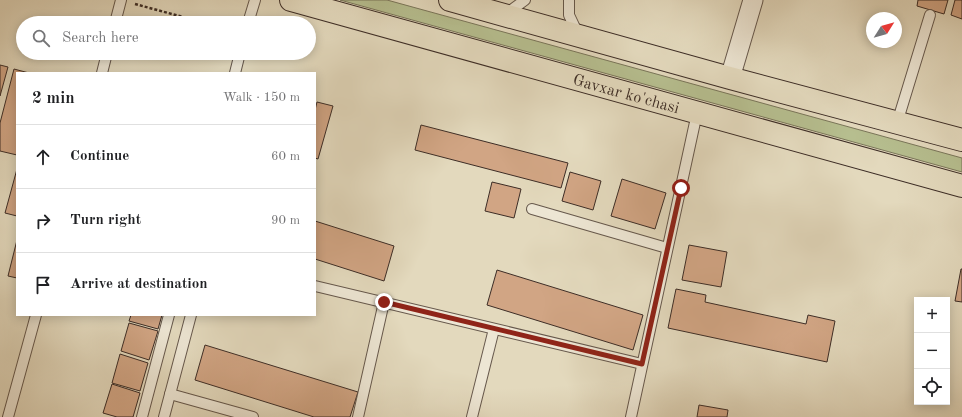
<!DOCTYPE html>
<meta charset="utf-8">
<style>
:root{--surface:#fff;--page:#f2f2f2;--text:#202124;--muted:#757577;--line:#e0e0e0}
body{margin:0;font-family:"Old Standard TT",serif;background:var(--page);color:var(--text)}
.controls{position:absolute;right:12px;bottom:12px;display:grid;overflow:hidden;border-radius:0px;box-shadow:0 2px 10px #0003}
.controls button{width:36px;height:36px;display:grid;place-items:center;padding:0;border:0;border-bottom:1px solid var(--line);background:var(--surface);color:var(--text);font:20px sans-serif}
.compass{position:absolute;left:866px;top:12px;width:36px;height:36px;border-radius:50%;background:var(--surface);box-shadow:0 2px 10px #0003;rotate:53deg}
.stop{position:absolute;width:12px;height:12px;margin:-9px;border:3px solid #8f2418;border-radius:50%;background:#fff}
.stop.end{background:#8f2418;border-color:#fff;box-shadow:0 1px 4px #0008}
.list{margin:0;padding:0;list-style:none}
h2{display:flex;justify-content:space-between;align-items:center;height:52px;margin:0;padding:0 16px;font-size:17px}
h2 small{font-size:13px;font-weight:400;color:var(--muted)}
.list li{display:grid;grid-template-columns:26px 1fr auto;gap:12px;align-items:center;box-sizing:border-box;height:64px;padding:0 16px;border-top:1px solid var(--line)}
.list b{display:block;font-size:15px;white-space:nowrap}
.list em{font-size:13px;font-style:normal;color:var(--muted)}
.icon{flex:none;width:22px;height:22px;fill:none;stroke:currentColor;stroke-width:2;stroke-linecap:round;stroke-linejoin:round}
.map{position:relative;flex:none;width:962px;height:417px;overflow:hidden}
.search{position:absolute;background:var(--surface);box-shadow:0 2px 10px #0003;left:16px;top:16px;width:300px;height:44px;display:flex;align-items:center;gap:10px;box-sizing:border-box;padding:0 14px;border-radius:22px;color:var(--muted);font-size:15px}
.panel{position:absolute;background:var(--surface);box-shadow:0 2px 10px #0003;left:16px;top:72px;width:300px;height:244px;border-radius:0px}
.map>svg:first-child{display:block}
</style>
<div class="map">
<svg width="962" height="417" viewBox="0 0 962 417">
<rect width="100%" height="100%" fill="#e3d9bd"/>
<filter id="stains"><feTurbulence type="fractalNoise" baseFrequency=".005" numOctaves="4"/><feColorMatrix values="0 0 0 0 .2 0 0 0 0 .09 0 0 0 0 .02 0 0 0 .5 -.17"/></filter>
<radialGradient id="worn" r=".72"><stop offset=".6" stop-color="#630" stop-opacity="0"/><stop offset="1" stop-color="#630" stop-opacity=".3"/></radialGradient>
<path fill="#b6be8f" stroke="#7a765a" d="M340 0H387L962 158V172Z"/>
<g fill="#d1a584" stroke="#3d2d26">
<path d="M918 0H948L944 14 917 6Z"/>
<path d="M955 0H962V19L951 15Z"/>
<path d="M0 65 8 67 0 96Z"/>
<path d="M14 69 29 73H17V155L0 151V123Z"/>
<path d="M317 102 333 106 318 159 315 158V110Z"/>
<path d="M421 125 568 163 561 188 415 150Z"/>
<path d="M17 169V216L5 213Z"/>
<path d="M570 172 601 181 593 210 562 201Z"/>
<path d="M622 179 666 193 655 229 611 216Z"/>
<path d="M492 182 521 189 514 218 485 211Z"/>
<path d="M315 221 394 246 384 281 315 259Z"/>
<path d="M17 240V278L8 276Z"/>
<path d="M689 245 727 252 721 287 682 280Z"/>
<path d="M961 269H962V302L955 301Z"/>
<path d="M497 270 643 315 633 350 487 305Z"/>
<path d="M676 289 706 295 705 302 806 324 808 315 835 321 827 362 668 328Z"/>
<path d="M131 315H162L158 329 129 321Z"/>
<path d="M129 323 158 331 149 360 121 351Z"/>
<path d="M205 345 358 392 350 417H314L195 380Z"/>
<path d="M120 354 148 363 140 391 112 383Z"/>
<path d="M112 384 140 393 133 417H117L103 413Z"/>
<path d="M699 405 728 410 727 417H697Z"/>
</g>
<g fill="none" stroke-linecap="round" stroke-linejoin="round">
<g stroke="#66584c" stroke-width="12">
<g id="lane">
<path d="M569 0V15L578 34"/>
<path d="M506 14 525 0"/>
<path d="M115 23 121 0"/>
<path d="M248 23 255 0"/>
<path d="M102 73 107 53"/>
<path d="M235 73 240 53"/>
<path d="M897 123 930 15"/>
<path d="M532 209 667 248"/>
<path d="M315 286 642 364"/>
<path d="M170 394 253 417"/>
<path d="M8 417 36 315"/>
<path d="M142 417 169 315"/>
<path d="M164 417 191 315"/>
<path d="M358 417 384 302"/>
<path d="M472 417 494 329"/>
<path d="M631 417 697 113"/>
</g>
</g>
<g stroke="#66584c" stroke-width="21">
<path id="street" d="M730 78 753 0"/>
</g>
<g stroke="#3d2d26" stroke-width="24">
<g id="primary">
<path id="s1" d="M291 0 962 186"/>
<path d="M450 0 730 78 962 140"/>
</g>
</g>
<path stroke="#3d2d26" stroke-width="2.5" stroke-dasharray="3 2" stroke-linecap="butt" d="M135 4 205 23"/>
<use href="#lane" stroke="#ede6d4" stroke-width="10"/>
<use href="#street" stroke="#ede6d4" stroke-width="19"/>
<use href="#primary" stroke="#e3d9bd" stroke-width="22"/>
</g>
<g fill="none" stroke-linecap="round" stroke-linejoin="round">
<path stroke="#8f2418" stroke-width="5" d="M384 302 642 364 681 188"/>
</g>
<g text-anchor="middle" stroke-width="3" stroke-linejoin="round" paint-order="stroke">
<g font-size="16" fill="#3d2d26" stroke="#ede6d4">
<text dy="6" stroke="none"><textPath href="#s1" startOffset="348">Gavxar ko'chasi</textPath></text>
</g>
</g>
<rect width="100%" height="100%" filter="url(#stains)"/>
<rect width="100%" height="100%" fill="url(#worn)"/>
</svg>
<div class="controls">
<button>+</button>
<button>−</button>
<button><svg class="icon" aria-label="locate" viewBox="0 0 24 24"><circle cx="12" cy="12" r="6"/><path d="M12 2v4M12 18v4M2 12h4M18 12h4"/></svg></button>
</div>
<svg class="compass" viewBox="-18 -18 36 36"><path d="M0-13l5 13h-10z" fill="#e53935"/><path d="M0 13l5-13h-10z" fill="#757577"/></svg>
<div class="stop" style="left:681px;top:188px"></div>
<div class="stop end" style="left:384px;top:302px"></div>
<div class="search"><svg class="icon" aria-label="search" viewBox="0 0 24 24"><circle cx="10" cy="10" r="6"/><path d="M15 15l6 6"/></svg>Search here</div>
<section class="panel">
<h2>2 min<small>Walk · 150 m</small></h2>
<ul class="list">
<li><svg class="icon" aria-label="ahead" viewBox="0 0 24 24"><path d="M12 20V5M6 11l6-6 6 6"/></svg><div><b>Continue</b></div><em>60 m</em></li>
<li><svg class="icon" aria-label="right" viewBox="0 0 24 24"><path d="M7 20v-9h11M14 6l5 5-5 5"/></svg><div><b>Turn right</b></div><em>90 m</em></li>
<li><svg class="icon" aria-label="arrive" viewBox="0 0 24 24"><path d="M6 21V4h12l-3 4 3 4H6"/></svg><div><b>Arrive at destination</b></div></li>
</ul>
</section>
</div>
